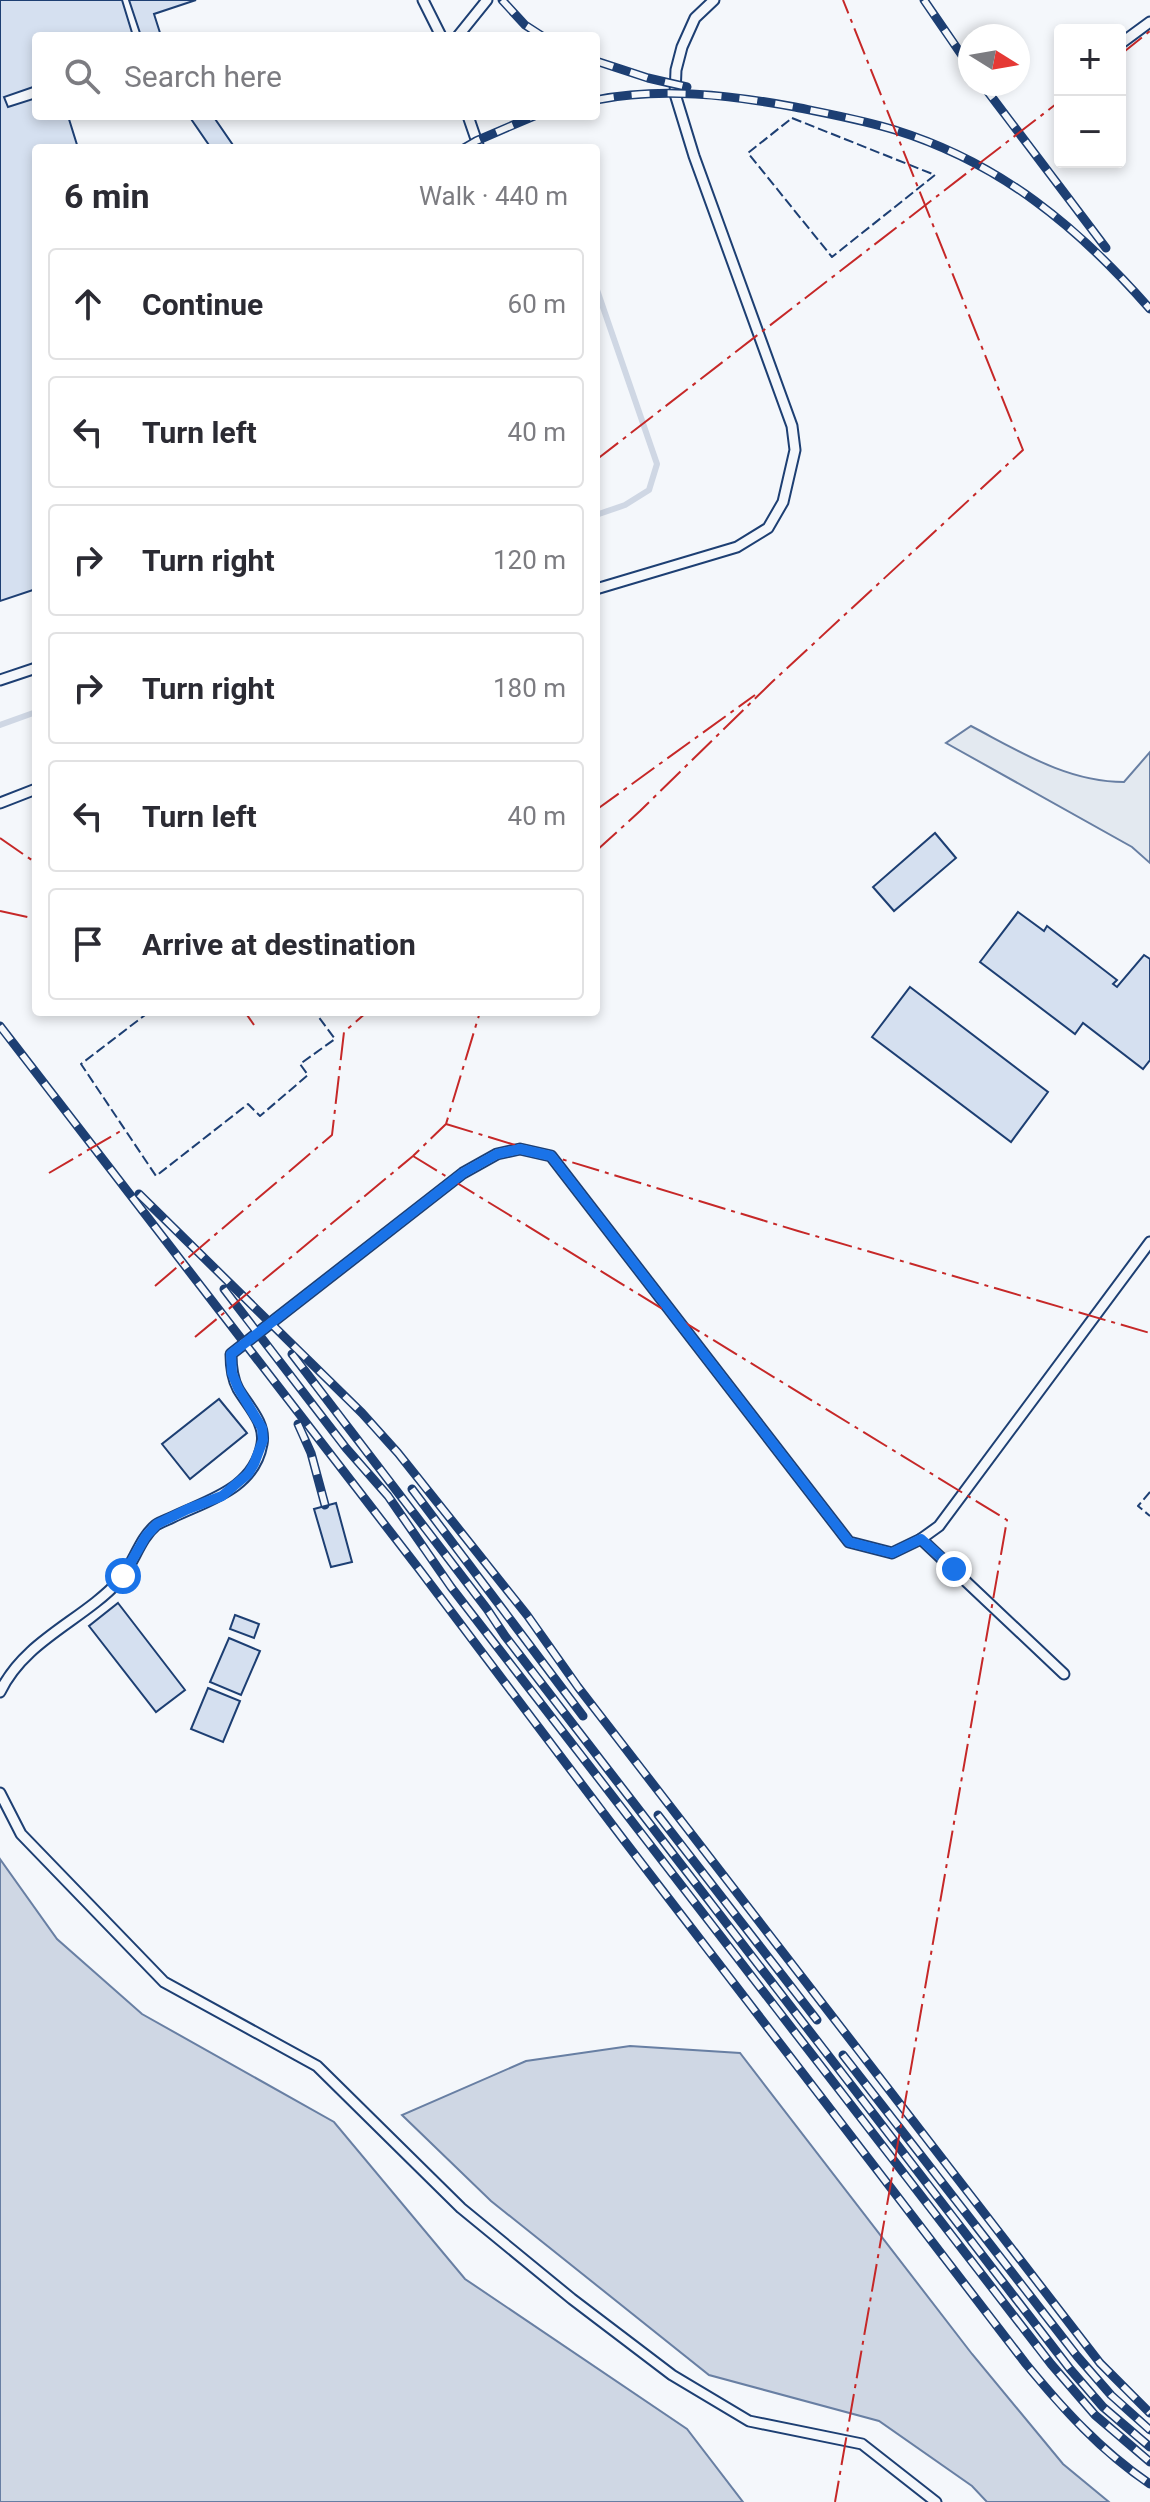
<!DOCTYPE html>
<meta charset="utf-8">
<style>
:root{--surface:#fff;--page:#f2f2f3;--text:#2b2b33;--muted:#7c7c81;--line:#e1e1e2}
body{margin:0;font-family:Roboto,sans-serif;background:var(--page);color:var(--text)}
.controls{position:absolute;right:24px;top:24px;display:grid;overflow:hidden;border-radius:8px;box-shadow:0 4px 12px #0003}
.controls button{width:72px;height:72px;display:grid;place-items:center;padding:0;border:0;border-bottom:2px solid var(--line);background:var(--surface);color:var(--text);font:40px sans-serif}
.compass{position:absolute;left:958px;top:24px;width:72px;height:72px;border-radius:50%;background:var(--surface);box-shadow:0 4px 12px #0003;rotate:101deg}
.stop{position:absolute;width:24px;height:24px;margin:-18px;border:6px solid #1a73e8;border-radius:50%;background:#fff}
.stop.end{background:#1a73e8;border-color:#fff;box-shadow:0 2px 8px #0008}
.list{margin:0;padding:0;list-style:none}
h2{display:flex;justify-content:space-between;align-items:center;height:104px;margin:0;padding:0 32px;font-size:34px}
h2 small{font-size:26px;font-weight:400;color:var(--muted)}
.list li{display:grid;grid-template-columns:52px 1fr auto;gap:24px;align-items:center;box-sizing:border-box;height:112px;margin:0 16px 16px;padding:0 16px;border:2px solid var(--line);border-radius:8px}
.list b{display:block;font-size:30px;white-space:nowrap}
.list em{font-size:26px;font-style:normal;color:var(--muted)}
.icon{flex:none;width:44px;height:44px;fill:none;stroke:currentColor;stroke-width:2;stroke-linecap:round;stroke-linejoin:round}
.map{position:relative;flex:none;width:1150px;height:2502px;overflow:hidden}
.search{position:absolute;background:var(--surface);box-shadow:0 4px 12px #0003;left:32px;top:32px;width:568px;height:88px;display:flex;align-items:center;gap:20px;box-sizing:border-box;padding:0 28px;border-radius:8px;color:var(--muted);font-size:30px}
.panel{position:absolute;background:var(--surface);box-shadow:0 4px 12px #0003;left:32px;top:144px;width:568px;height:872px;border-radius:8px}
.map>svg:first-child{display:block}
</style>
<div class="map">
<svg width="1150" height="2502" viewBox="0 0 1150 2502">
<rect width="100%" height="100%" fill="#f4f7fb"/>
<path fill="#e3e9f0" stroke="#687fa3" stroke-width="2" d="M971 726C1019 751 1067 782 1124 782L1150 752V863L1132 847 946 743Z"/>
<g fill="#cfd7e4" stroke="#687fa3" stroke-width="2">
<path d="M0 1859 57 1939 142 2014 334 2122 465 2279 687 2429 743 2502H0Z"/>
<path d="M630 2046 740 2053 972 2354 1063 2464 1109 2502H987L972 2486 879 2421 709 2375 491 2201 402 2115 526 2061Z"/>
</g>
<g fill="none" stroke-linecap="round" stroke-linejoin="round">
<g stroke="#cfd7e4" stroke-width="6">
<path d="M596 287 657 464 649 490 625 505 596 515"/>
<path d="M0 725 36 712"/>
</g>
</g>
<g fill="#d5e0f0" stroke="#1d3f73" stroke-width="2">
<path d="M0 0H122L133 36H36V86L4 97 8 107 36 98V116H68L78 148H36V589L0 601Z"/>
<path d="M129 0H196L154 14 161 36H141Z"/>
<path d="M189 116H213L235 148H211Z"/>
<path d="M935 833 956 858 894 911 873 887Z"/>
<path d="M1018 912 1044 931 1047 926 1117 980 1113 984 1117 987 1144 955 1150 959V1060L1143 1069 1083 1023 1075 1034 980 962Z"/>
<path d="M910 987 1048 1092 1011 1142 872 1037Z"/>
<path d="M219 1399 247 1433 190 1479 162 1444Z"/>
<path d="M336 1503 352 1562 331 1567 314 1509Z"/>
<path d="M118 1603 185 1690 156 1712 89 1626Z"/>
<path d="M235 1615 259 1624 254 1638 230 1629Z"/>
<path d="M229 1638 260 1651 241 1695 210 1682Z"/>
<path d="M208 1688 240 1701 223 1742 191 1729Z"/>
</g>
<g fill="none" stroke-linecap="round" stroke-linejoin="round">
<g stroke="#1d3f73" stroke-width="13">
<g id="lane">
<path d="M423 0 441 36"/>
<path d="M458 36 487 0"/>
<path d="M1120 44 1150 22"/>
<path d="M468 116 479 148"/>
<path d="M596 589 737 547 768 528 783 502 795 450 792 426 694 156 675 94 676 70 682 47 695 18 714 0"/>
<path d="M0 680 36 668"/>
<path d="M0 803 36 789"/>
<path d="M921 1539 1064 1674"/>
<path d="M0 1692C25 1640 82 1621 119 1581 134 1564 139 1539 156 1525 161 1522 167 1520 173 1517 208 1500 254 1489 262 1444 266 1423 248 1406 238 1389 232 1378 231 1367 231 1354L463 1173 497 1154 520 1149 551 1156 849 1542 892 1553 921 1539 939 1526 1150 1242"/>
<path d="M0 1793 21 1834 164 1982 317 2066 461 2208 572 2299 672 2375 749 2421 862 2444 936 2502"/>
</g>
</g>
<use href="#lane" stroke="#f4f7fb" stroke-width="9"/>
<g stroke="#1d3f73" stroke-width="9">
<g id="rail">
<path d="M502 0 525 25 542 36"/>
<path d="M924 0 970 67"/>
<path d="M596 61 648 78 687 87"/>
<path d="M982 84 1106 248"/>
<path d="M596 100C661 87 730 95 795 107 829 114 863 120 895 130 1001 163 1078 227 1150 309"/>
<path d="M464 148 476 141 534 116"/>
<path d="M0 1026 419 1569 623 1839 1026 2364C1063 2409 1101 2451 1150 2484"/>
<path d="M139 1194 362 1413 398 1453 527 1615 578 1687 1100 2363 1150 2413"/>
<path d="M224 1289 346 1448 388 1496 451 1587 1051 2364 1095 2415 1150 2462"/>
<path d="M292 1354 487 1609 505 1636 1070 2369 1103 2407 1150 2447"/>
<path d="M298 1424 311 1453 325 1505"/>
<path d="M412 1489 583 1716"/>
<path d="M658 1815 817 2020"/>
<path d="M843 2055 1077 2356 1111 2395 1150 2430"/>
</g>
</g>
<use href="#rail" stroke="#f4f7fb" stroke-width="6" stroke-dasharray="18" stroke-linecap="butt"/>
<g stroke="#1d3f73" stroke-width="2" stroke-dasharray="10 4" stroke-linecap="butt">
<path d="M792 118 935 175 832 257 748 153Z"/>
<path d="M149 1012 81 1064 156 1176 248 1104 260 1116 308 1075 300 1064 335 1039 315 1012"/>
<path d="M1150 1492 1138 1506 1150 1516"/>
</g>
<g stroke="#c62828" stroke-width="2" stroke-dasharray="28 6 4 6" stroke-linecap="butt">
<path d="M1120 55 1150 31"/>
<path d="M596 460 1060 101"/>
<path d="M596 810 755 695"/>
<path d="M0 838 36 863"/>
<path d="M596 851 640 811 771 683 1023 450 843 0"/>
<path d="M0 911 36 919"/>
<path d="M245 1012 254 1025"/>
<path d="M446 1124 798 1231 1150 1333"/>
<path d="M413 1156 1007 1520 835 2502"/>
<path d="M49 1173 124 1129"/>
<path d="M155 1286 332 1135 344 1032 367 1012"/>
<path d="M195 1337 413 1156 446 1124 480 1012"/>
</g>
</g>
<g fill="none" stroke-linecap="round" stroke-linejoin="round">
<path stroke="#1a73e8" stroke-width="10" d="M123 1576 146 1536 157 1524 188 1509 222 1496 248 1474 254 1464 263 1440 262 1428 238 1388 232 1373 231 1354 463 1173 497 1154 520 1149 551 1156 849 1542 892 1553 921 1539 954 1569"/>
</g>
</svg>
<div class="controls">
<button>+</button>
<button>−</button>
</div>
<svg class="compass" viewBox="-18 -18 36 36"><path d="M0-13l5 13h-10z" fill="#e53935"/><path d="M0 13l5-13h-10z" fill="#7c7c81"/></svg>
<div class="stop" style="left:123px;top:1576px"></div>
<div class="stop end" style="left:954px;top:1569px"></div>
<div class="search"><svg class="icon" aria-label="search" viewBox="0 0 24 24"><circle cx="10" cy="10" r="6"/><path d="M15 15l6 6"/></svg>Search here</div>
<section class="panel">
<h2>6 min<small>Walk · 440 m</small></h2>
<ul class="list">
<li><svg class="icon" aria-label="ahead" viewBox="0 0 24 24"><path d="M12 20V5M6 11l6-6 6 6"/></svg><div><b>Continue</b></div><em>60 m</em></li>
<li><svg class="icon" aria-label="left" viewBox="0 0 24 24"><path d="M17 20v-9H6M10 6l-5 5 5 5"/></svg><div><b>Turn left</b></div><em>40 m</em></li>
<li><svg class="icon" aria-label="right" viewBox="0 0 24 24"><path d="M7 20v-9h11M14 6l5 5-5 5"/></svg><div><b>Turn right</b></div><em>120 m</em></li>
<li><svg class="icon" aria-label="right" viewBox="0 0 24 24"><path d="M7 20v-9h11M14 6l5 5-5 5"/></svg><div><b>Turn right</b></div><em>180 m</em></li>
<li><svg class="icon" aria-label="left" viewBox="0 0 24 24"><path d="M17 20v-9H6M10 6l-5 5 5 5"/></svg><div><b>Turn left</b></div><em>40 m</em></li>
<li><svg class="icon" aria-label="arrive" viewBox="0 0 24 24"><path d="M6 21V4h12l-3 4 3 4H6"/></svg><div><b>Arrive at destination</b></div></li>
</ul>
</section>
</div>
